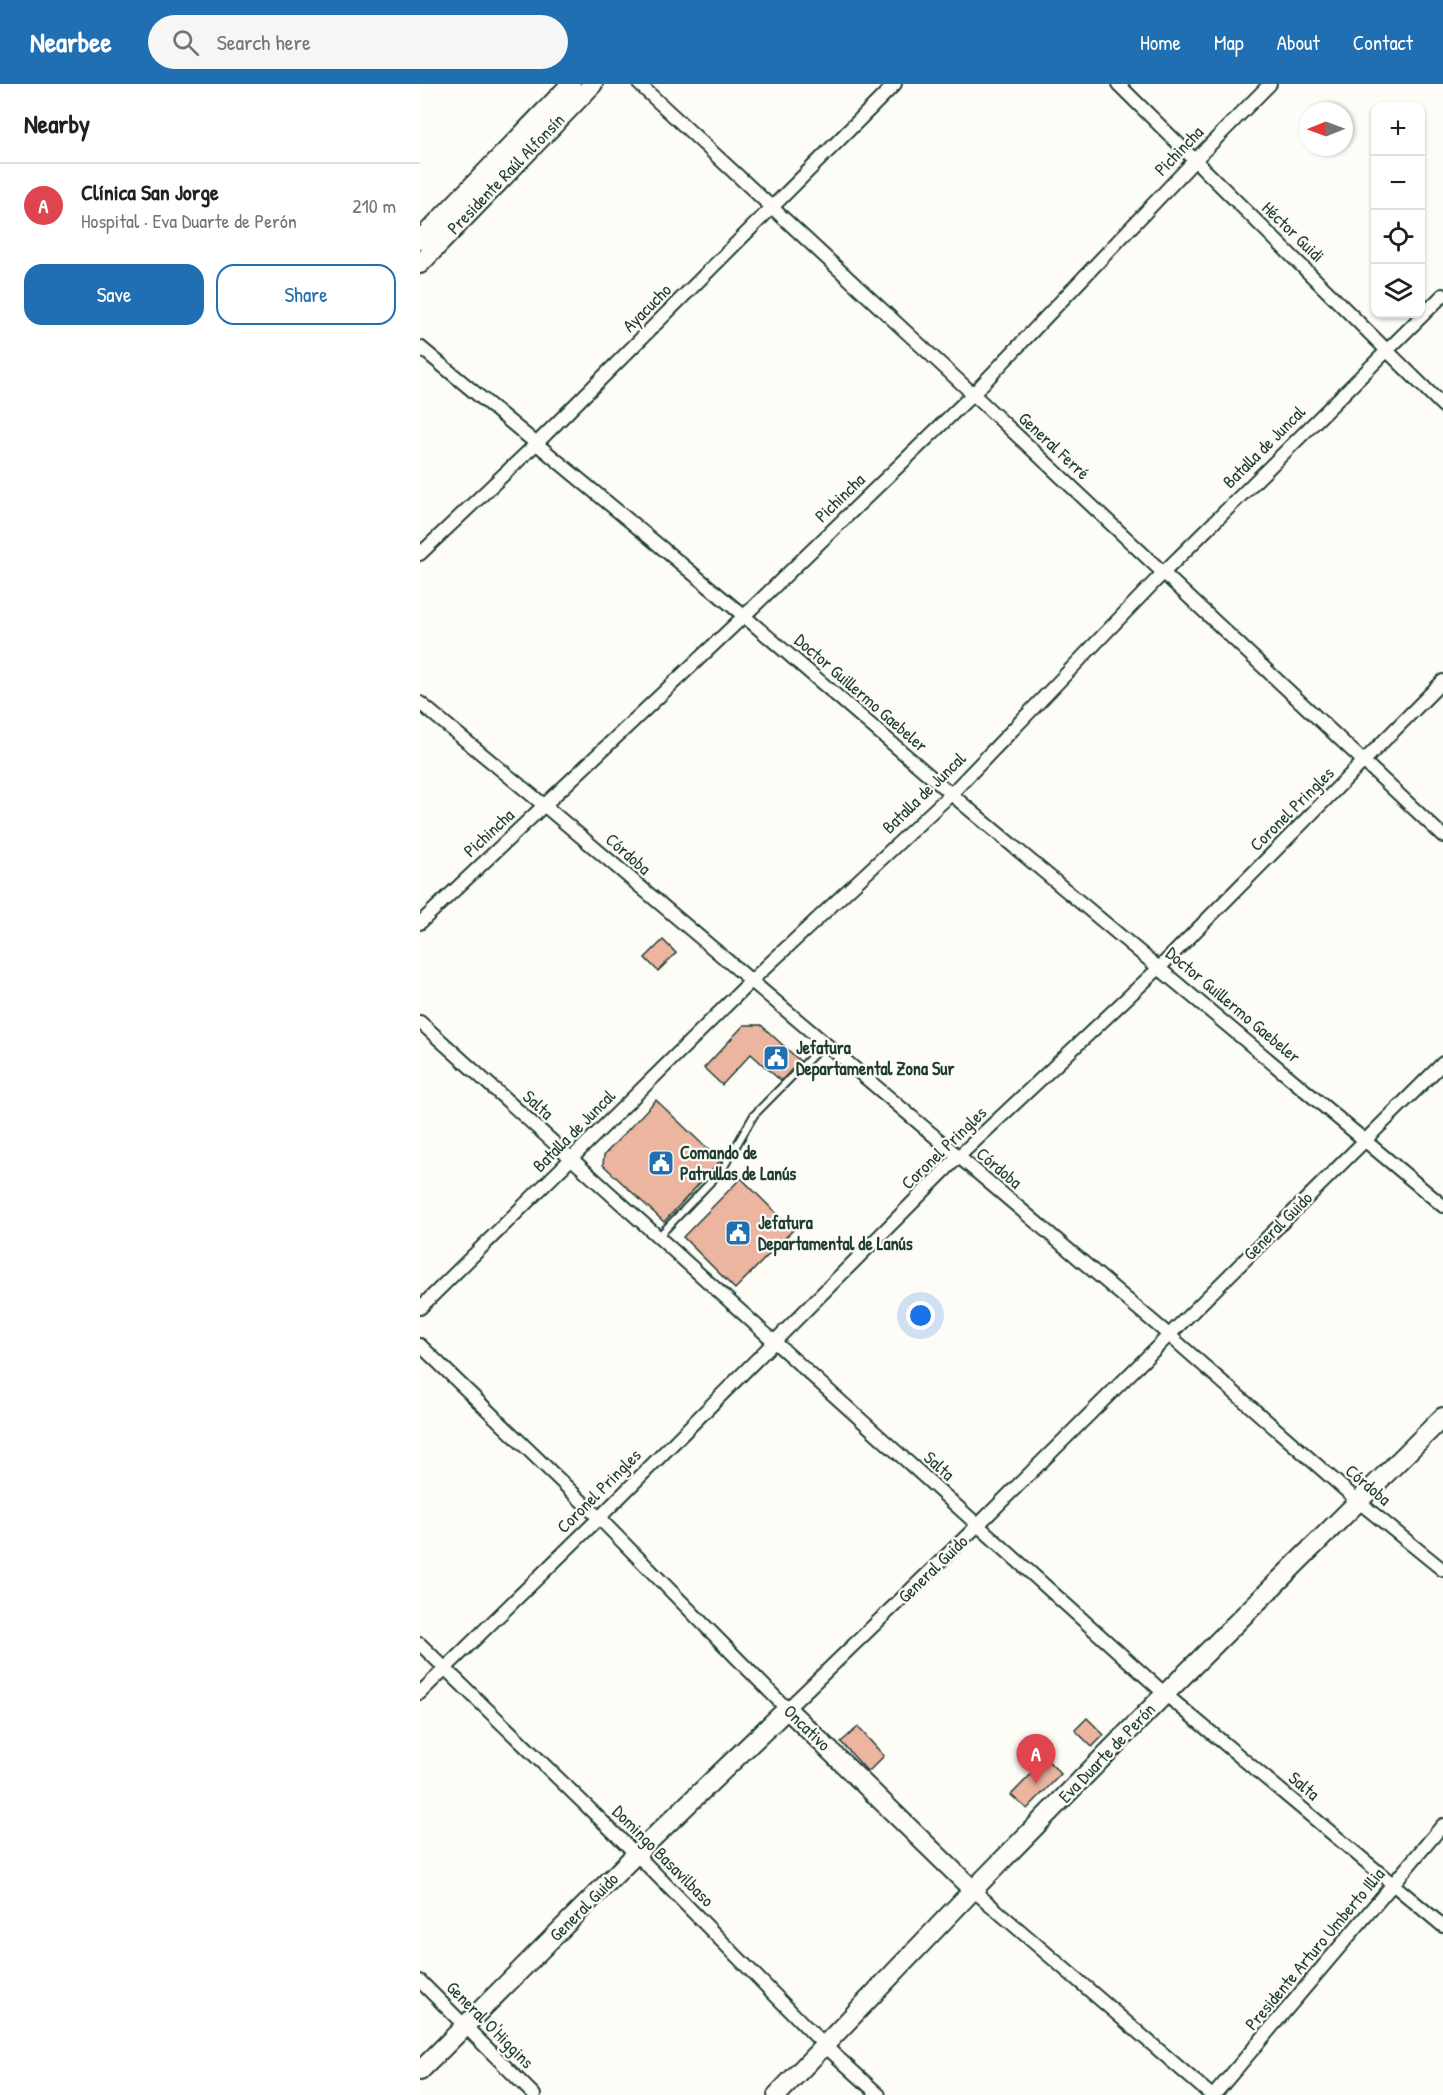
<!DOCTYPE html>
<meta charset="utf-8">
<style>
:root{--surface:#fff;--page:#f6f6f6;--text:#202124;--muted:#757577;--line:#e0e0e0;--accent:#1f6fb2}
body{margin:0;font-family:"Patrick Hand",sans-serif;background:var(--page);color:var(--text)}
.controls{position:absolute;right:18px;top:18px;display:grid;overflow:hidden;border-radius:12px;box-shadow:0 2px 4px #0004}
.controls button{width:54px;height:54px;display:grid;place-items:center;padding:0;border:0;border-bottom:2px solid var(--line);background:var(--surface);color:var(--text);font:30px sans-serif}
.compass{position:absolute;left:879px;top:18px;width:54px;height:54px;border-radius:50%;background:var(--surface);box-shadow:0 2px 4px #0004;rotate:269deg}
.you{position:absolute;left:501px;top:1232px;width:21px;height:21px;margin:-15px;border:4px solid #fff;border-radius:50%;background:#1a73e8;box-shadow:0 0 0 9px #1a73e833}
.badge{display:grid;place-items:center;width:39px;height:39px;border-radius:50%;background:var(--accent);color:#fff;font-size:20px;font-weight:700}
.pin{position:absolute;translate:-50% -50px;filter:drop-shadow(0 2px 3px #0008)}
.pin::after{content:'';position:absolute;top:32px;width:21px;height:18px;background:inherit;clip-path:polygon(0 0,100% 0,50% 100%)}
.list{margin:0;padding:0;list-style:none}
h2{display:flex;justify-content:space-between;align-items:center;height:78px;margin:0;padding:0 24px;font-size:26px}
h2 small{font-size:20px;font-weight:400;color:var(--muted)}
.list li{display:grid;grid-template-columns:39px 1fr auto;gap:18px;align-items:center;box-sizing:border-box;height:84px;padding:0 24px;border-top:2px solid var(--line)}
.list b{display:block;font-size:22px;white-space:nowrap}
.list p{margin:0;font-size:20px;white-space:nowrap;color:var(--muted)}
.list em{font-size:20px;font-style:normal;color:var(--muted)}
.actions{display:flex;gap:12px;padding:18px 24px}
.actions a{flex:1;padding:14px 0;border:2px solid var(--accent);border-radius:18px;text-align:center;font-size:21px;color:var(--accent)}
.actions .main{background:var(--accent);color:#fff}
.icon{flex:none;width:33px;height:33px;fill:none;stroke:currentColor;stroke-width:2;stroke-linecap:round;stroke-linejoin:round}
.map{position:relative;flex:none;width:1023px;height:2011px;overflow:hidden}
header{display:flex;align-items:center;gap:36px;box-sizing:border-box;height:84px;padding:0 30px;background:var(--accent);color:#fff}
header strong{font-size:28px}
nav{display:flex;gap:33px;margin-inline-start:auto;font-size:21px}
.search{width:420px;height:54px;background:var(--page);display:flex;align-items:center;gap:15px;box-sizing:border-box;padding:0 21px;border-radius:33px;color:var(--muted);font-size:22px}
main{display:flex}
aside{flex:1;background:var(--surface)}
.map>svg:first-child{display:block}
</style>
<header>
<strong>Nearbee</strong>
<div class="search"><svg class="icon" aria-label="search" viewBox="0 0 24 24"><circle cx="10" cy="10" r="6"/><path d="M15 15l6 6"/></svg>Search here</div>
<nav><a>Home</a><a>Map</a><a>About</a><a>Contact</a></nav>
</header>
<main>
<aside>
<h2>Nearby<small></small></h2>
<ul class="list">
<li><span class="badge" style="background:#e0444e">A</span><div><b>Clínica San Jorge</b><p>Hospital · Eva Duarte de Perón</p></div><em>210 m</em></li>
</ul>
<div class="actions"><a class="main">Save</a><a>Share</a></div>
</aside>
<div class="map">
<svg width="1023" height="2011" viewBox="0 0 1023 2011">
<rect width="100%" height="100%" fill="#fdfcf7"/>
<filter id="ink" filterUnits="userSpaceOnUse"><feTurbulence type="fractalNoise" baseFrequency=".0167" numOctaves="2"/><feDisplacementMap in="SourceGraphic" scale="12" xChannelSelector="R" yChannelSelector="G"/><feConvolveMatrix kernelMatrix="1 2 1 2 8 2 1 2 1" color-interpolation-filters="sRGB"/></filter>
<g filter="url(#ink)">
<g fill="#ebb59f" stroke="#1f3d34" stroke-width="1.5">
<path d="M243 856 256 869 238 887 225 874Z"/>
<path d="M324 941H341L380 977 361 997 331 970 302 1001 284 984Z"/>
<path d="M236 1016 300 1077 244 1138 183 1081 184 1071Z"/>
<path d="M321 1094 373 1146 315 1205 263 1153Z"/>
<path d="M667 1634 684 1651 672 1663 655 1646Z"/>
<path d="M438 1643 464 1672 448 1688 421 1658Z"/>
<path d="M626 1675 641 1690 607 1725 591 1711Z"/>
</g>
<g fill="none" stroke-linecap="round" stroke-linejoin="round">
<g stroke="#1f3d34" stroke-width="10">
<path id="service" d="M238 1153 302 1086 334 1031 404 960"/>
</g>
<g stroke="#1f3d34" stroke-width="16">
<g id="minor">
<path d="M219 0 553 310 1023 752"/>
<path d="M698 0 1023 322"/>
<path d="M0 263 324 532 531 710 1023 1122"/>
<path d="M0 470 117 359 475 0"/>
<path d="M0 619 125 722 749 1251 939 1418 1023 1486"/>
<path d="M0 839 324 532 553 310 774 77 850 0"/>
<path d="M0 938 745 1610 1023 1842"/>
<path d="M0 1224 330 898 531 710 743 489 1023 211"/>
<path d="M0 1261 179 1434 367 1625 558 1441 1023 979"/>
<path d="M0 1560 216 1770 405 1962 459 2011"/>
<path d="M0 1609 179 1434 538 1073 740 883 1023 597"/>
<path d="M553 1806 791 2011"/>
<path d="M0 1897 114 2011"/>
<path d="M794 2011 1023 1741"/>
</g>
</g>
<g stroke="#1f3d34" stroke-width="22">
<g id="secondary">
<path d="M0 156 151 0"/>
<path d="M0 180 173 0"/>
<path d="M0 1987 216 1770 367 1625 553 1806"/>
<path d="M357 2011 553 1806 745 1610 1023 1333"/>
</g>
</g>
<use href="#service" stroke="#fdfcf7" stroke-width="6"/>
<use href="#minor" stroke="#fdfcf7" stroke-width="12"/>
<use href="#secondary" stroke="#fdfcf7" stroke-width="18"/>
</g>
</g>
<defs>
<g id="civic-square" transform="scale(1.35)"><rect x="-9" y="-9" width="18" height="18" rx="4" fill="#1f6fb2" stroke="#fdfcf7"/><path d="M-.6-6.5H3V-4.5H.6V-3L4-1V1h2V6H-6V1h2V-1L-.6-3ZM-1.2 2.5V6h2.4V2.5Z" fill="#fff"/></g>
</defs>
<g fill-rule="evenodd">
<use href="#civic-square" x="356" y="974"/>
<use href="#civic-square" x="241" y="1079"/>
<use href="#civic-square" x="318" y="1149"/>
</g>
<g text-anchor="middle" stroke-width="4.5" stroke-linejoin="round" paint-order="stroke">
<g font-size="18" fill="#1f3d34" stroke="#fdfcf7">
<text transform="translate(759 67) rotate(-46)" y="6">Pichincha</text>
<text transform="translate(86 90) rotate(-46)" y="6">Presidente Raúl Alfonsín</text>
<text transform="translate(873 148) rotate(44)" y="6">Héctor Guidi</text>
<text transform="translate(227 224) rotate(-45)" y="6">Ayacucho</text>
<text transform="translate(634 362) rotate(43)" y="6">General Ferré</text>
<text transform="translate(844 363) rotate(-45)" y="6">Batalla de Juncal</text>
<text transform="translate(420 414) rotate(-44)" y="6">Pichincha</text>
<text transform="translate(441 609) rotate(41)" y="6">Doctor Guillermo Gaebeler</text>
<text transform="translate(504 709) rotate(-44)" y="6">Batalla de Juncal</text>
<text transform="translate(872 725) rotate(-45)" y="6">Coronel Pringles</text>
<text transform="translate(69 749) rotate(-43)" y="6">Pichincha</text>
<text transform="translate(208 770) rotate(41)" y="6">Córdoba</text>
<text transform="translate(813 921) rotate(40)" y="6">Doctor Guillermo Gaebeler</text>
<text transform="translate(118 1021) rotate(42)" y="6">Salta</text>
<text transform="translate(154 1047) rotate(-45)" y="6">Batalla de Juncal</text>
<text transform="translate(524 1064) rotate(-44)" y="6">Coronel Pringles</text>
<text transform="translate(579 1084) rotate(40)" y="6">Córdoba</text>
<text transform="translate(858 1142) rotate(-45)" y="6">General Guido</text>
<text transform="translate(519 1382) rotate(42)" y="6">Salta</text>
<text transform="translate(948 1401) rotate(40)" y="6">Córdoba</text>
<text transform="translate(179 1407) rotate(-45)" y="6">Coronel Pringles</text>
<text transform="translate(513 1485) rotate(-44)" y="6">General Guido</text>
<text transform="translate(387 1644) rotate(44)" y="6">Oncativo</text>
<text transform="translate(687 1669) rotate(-46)" y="6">Eva Duarte de Perón</text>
<text transform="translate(884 1702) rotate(40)" y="6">Salta</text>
<text transform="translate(243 1772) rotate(45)" y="6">Domingo Basavilbaso</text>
<text transform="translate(164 1823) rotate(-45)" y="6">General Guido</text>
<text transform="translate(895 1865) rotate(-50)" y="6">Presidente Arturo Umberto Illia</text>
<text transform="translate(70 1941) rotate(45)" y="6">General O'Higgins</text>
</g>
<g font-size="18" font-weight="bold" fill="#1f3d34" stroke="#fdfcf7" text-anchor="start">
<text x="376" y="970">Jefatura<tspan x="376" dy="21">Departamental Zona Sur</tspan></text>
<text x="260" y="1075">Comando de<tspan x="260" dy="21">Patrullas de Lanús</tspan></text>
<text x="338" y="1145">Jefatura<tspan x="338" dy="21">Departamental de Lanús</tspan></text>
</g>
</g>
</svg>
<div class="controls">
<button>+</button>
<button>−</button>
<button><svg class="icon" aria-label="locate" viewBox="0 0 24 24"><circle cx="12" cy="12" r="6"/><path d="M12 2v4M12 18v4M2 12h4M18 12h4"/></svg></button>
<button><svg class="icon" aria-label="layers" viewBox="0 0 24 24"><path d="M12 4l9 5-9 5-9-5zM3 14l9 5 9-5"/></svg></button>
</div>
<svg class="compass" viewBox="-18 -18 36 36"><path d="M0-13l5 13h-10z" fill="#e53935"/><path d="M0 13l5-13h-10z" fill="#757577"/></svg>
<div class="you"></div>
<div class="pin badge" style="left:616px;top:1700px;background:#e0444e">A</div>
</div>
</main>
